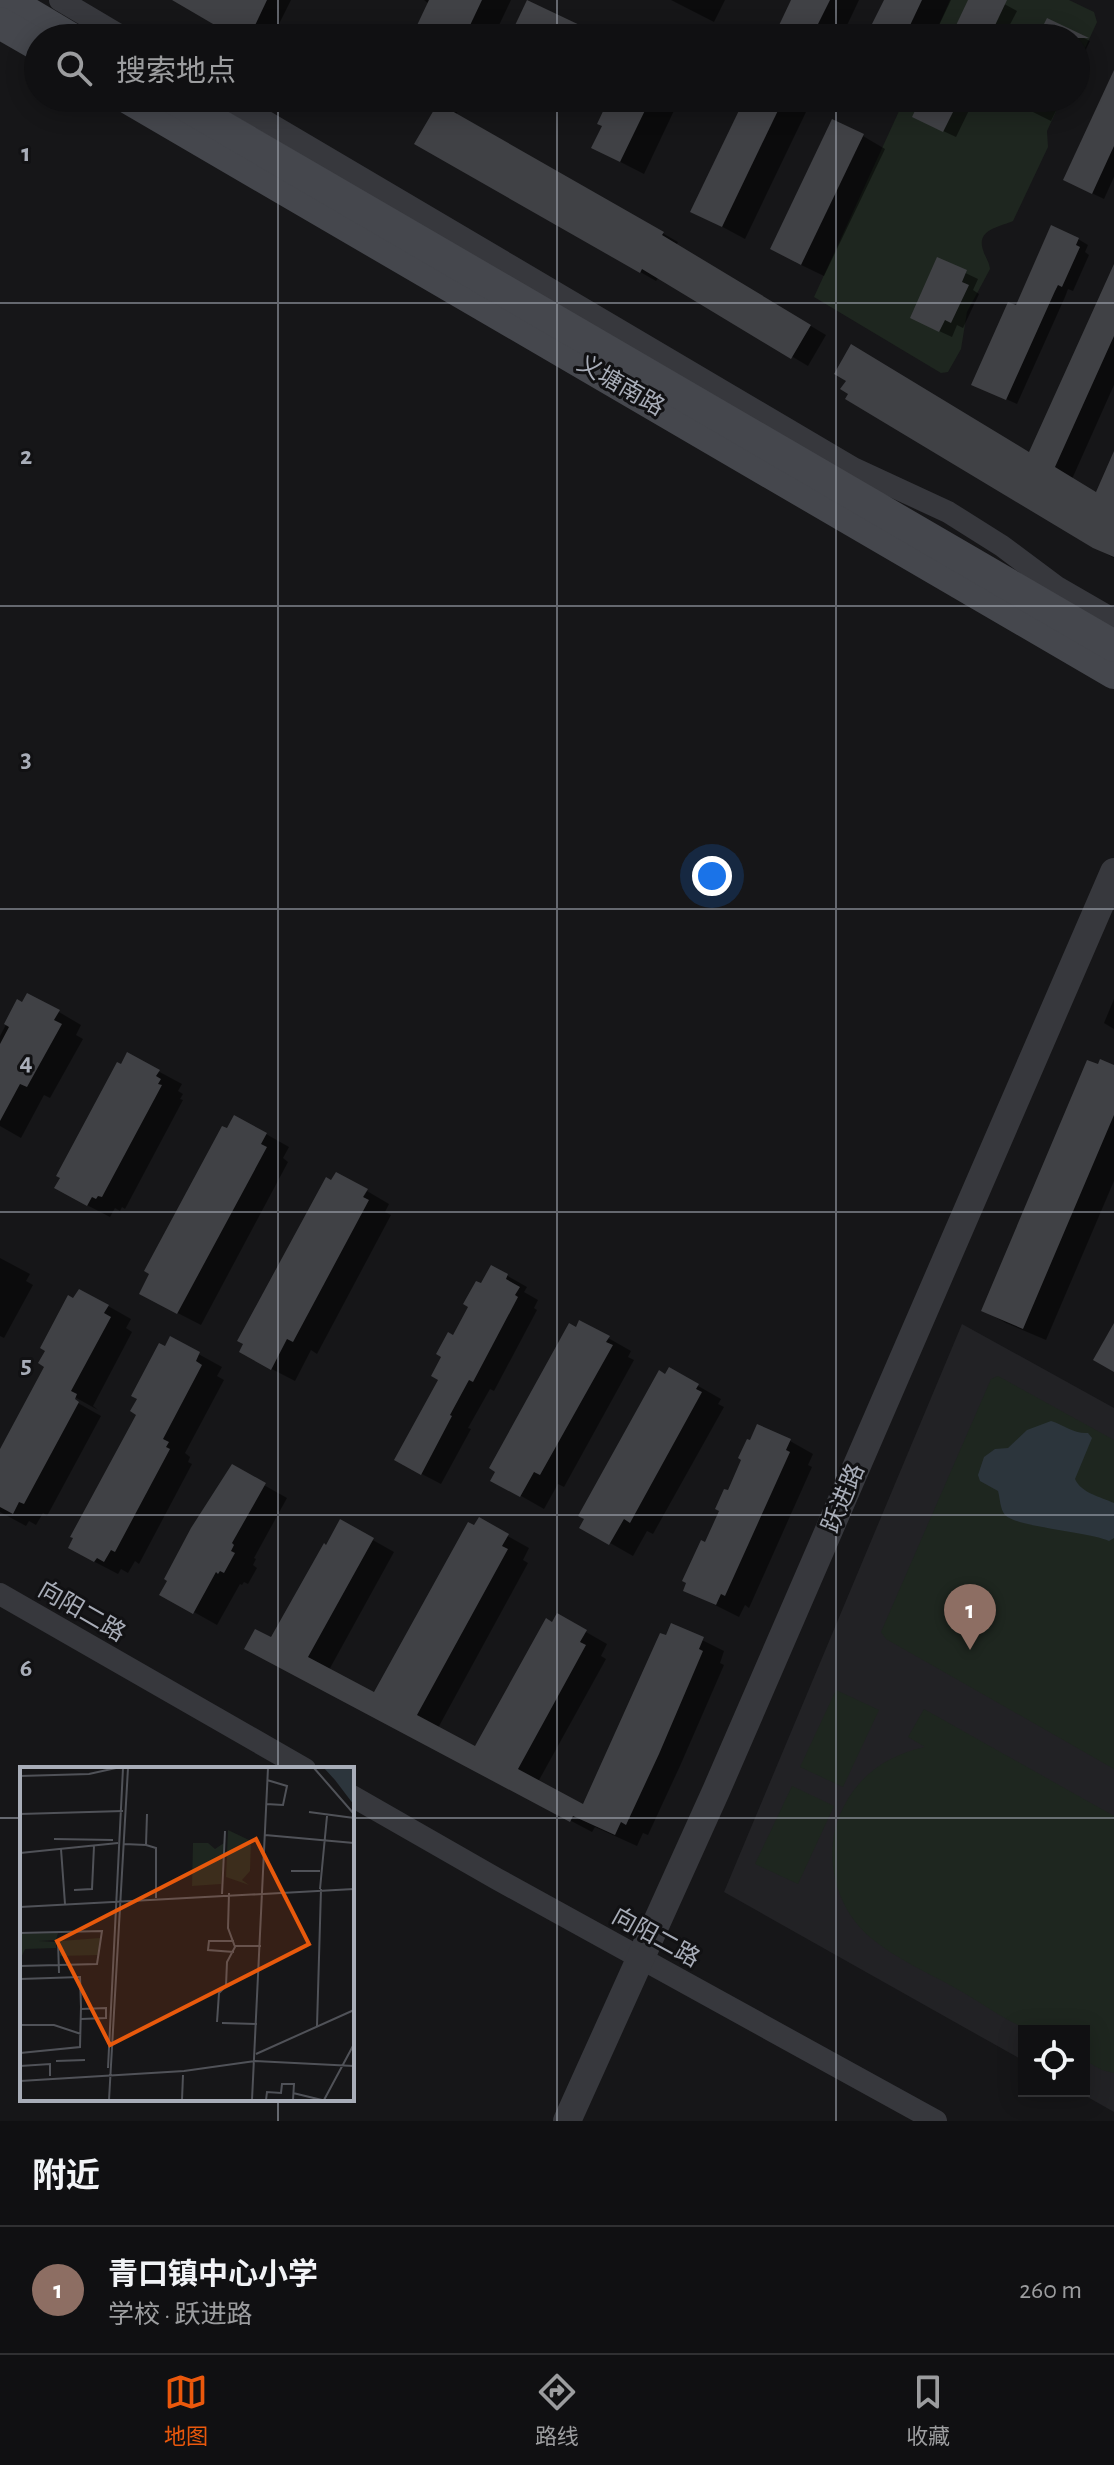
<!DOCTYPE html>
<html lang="zh">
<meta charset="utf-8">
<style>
:root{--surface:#101012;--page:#1e1e20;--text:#f1f3f6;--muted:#9c9d9f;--line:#303032;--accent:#ea580c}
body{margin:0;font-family:"Alegreya Sans","Noto Sans SC",sans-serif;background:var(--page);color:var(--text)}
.controls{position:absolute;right:24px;bottom:24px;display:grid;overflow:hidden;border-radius:0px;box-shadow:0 4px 20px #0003}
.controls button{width:72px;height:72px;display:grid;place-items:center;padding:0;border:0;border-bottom:2px solid var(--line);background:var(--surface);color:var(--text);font:40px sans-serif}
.you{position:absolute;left:712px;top:876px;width:28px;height:28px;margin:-20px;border:6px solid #fff;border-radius:50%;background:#1a73e8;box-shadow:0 0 0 12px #1a73e833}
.badge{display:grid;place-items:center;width:52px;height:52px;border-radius:50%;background:var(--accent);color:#fff;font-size:26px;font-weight:700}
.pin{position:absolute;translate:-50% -66px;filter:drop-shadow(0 2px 4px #0008)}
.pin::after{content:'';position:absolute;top:42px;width:28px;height:24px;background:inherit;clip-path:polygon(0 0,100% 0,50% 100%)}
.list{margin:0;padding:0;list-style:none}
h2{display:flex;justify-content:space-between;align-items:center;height:104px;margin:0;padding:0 32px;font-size:34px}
h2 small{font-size:26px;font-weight:400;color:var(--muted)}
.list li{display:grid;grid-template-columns:52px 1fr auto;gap:24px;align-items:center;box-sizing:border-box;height:128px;padding:0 32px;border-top:2px solid var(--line)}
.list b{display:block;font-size:30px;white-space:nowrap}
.list p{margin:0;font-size:26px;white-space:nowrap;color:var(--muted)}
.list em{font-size:26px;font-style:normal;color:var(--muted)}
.icon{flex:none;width:44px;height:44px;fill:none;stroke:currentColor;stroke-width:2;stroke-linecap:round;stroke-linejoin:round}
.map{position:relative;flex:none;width:1114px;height:2121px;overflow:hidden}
.search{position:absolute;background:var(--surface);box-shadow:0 4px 20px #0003;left:24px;right:24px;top:24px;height:88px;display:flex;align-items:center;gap:20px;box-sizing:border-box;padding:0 28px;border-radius:44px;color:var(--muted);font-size:30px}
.sheet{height:232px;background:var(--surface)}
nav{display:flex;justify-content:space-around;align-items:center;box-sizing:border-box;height:112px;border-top:2px solid var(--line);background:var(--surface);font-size:22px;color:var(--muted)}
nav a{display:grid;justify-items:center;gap:4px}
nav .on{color:var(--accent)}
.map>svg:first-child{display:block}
</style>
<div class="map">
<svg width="1114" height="2121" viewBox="0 0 1114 2121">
<rect width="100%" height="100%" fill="#161618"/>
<path fill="#222225" d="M962 1324 1114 1408V2112L1077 2091H1084V2031H1024V2061L724 1892Z"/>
<g fill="#1e261f">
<path d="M950 0H1069L1094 12 1097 22 1076 68V38H933Z"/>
<path d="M905 98H1062L1047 131 1048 147 1013 221C1000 227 976 229 983 250 985 257 989 261 990 269L967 312 961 349 948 372 941 373 814 297Z"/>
<path d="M998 1376 1114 1440V1769L886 1639 881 1632 991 1379Z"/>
<path d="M836 1690 879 1710 843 1787 800 1767Z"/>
<path d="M924 1709 1114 1816V2073L1102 2070 1084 2060V2031C1070 2031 1042 2035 1029 2030 1004 2020 979 2001 955 1988 927 1972 896 1959 871 1938 833 1906 821 1850 844 1806 861 1773 889 1755 925 1747L908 1737Z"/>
<path d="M792 1786 834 1806 798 1884 755 1864Z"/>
</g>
<path fill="#2c353c" d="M1051 1421C1064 1425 1074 1434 1088 1433L1092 1438 1075 1479C1081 1493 1101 1497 1114 1503V1538L1109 1541C1090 1532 1016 1527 1005 1515 1000 1509 1000 1498 998 1491L980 1481 978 1475 984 1457 995 1449 1008 1448 1027 1430Z"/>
<g fill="#0007">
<path d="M176 0H291L272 38H240Z"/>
<path d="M424 0H511L493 38H413L429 4Z"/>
<path d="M671 0H725L714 22Z"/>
<path d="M793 0H859L841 38H775Z"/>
<path d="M886 0H951L933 38H868Z"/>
<path d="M970 0H997L1017 11 1003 38H952Z"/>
<path d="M644 32 657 38H641Z"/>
<path d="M1078 35 1090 41 1076 70V38H1039Z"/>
<path d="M1114 75V177L1104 199 1077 186Z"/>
<path d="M405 98H464L456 115 678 242 676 246 826 335 808 366 659 277 656 281 417 144 435 113Z"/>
<path d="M612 98H680L644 174 593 148 604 126 600 123Z"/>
<path d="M747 98H781L806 112 745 239 693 211Z"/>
<path d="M868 98H904L898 112Z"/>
<path d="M924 98H975L956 137 926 123Z"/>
<path d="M1010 98H1062L1051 121 1009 100Z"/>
<path d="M863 136 885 149 824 276 795 262Z"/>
<path d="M1078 239 1088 245 1085 252 1089 255 1073 291 1068 289 1065 297 1017 404 984 389 1017 308Z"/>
<path d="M938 260 978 279 973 290 979 294 963 328 957 325 952 337 924 324Z"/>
<path d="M1114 269V385L1072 479 1114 504V558L1094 547 1031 454Z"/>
<path d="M1114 999V1029L1104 1023Z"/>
<path d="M18 1002 59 1012 81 1025 76 1035 83 1039 50 1098 44 1095 21 1138 0 1126V1036Z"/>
<path d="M128 1055 182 1084 178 1091 183 1094 180 1099 183 1100 125 1209 122 1207 120 1211 115 1208 110 1217 79 1201 122 1067Z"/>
<path d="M1114 1067V1181L1046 1340 1006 1323 983 1310Z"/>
<path d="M266 1134 289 1147 283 1158 288 1162 201 1325 164 1306Z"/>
<path d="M367 1191 389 1204 385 1212 391 1215 317 1354 311 1350 295 1381 264 1365Z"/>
<path d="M0 1258 30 1274 26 1281 33 1285 4 1338 0 1336Z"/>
<path d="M492 1267 527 1287 524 1292 538 1300 534 1308 537 1310 494 1391 490 1389 468 1428 471 1429 441 1484 416 1471 454 1338Z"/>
<path d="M108 1306 131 1319 126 1328 132 1332 93 1406 98 1410 71 1395 69 1398 101 1416 47 1516 43 1513 36 1525 29 1521 26 1526 0 1512V1453Z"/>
<path d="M580 1322 631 1351 628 1357 634 1360 564 1487 558 1484 544 1509 493 1480Z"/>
<path d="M171 1339 222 1367 217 1376 224 1380 185 1453 190 1457 188 1462 192 1464 139 1564 135 1561 128 1573 121 1569 118 1574 93 1561 139 1414Z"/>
<path d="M670 1370 721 1399 718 1404 724 1407 653 1534 647 1531 633 1556 582 1527Z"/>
<path d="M790 1441 813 1454 808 1465 812 1467 749 1608 745 1605 739 1617 685 1590 729 1493Z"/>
<path d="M232 1467 287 1498 254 1558 256 1559 253 1565 257 1568 248 1584 244 1582 242 1585 240 1584 217 1625 162 1594Z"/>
<path d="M479 1520 529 1548 523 1560 528 1563 438 1728 476 1749 558 1616 607 1644 601 1656 606 1659 538 1782 584 1806 672 1625 724 1651 720 1663 724 1665 680 1766 648 1835 643 1833 637 1846 595 1827 592 1832 268 1660 272 1640 341 1522 394 1552 329 1670 375 1695Z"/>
</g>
<g fill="#404145">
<path d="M172 0H267L249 38H237Z"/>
<path d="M429 0H482L464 38H411Z"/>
<path d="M527 0 607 38H509Z"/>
<path d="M791 0H830L811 38H773Z"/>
<path d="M884 0H922L904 38H865Z"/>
<path d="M968 0H1007L989 38H950Z"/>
<path d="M1047 18 1089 38H1037Z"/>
<path d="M1114 70V146L1092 194 1063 180Z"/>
<path d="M615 98H651L620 162 591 148 602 126 597 124 606 105 610 107Z"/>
<path d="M745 98H784L722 227 690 212Z"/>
<path d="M921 98H960L943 132 912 117Z"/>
<path d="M438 103 664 232 662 235 811 325 791 359 642 269 640 273 414 144Z"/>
<path d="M832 119 864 134 801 265 770 249Z"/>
<path d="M1051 225 1079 238 1076 245 1080 247 1062 287 1058 285 1055 291 1006 400 971 385 1008 302 1016 305Z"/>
<path d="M937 257 967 270 962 282 969 285 951 323 945 320 939 332 910 318Z"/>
<path d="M1114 264V336L1055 467 1096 492 1114 451V557L1093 548 845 399 848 394 840 389 846 381 834 374 851 344 1029 452Z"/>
<path d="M27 993 60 1010 54 1020 62 1024 27 1087 20 1084 0 1121V1044L9 1027 4 1024 17 999 22 1002Z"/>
<path d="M127 1052 160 1070 156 1076 161 1079 158 1084 162 1085 102 1197 98 1196 96 1199 92 1197 87 1206 54 1188 60 1178 56 1176 117 1062 121 1064Z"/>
<path d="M1100 1059 1114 1065V1115L1023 1329 981 1311 1087 1060 1098 1064Z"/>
<path d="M234 1115 267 1133 261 1144 267 1147 177 1314 139 1294 149 1274 144 1271 222 1126 227 1128Z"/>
<path d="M336 1172 368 1189 363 1197 369 1200 293 1342 287 1339 271 1370 239 1352 243 1344 237 1341 326 1177 331 1180Z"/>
<path d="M491 1265 508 1274 506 1279 520 1287 515 1295 518 1297 473 1382 469 1380 450 1415 452 1416 421 1475 394 1460 438 1380 431 1376 441 1357 436 1354 448 1332 453 1335 468 1307 463 1304 476 1281 481 1283Z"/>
<path d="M79 1289 109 1305 104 1313 111 1317 71 1391 77 1394 75 1399 79 1402 24 1504 19 1502 13 1514 0 1507V1449L44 1367 38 1363 45 1351 40 1348 68 1295 73 1298Z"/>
<path d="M579 1320 610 1336 606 1342 613 1345 540 1475 534 1472 520 1497 490 1481 495 1472 489 1468 569 1323 576 1327Z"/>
<path d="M1114 1323V1372L1093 1360Z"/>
<path d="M170 1336 200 1352 196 1361 202 1365 163 1439 169 1442 166 1447 170 1449 115 1552 111 1550 104 1562 97 1558 94 1562 68 1548 73 1538 70 1537 136 1415 130 1411 137 1399 131 1396 159 1343 165 1346Z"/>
<path d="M669 1367 699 1384 696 1389 702 1392 630 1523 624 1519 609 1545 579 1528 584 1519 578 1516 659 1370 665 1374Z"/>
<path d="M757 1424 791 1439 786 1450 790 1452 725 1596 721 1594 716 1605 683 1591 686 1583 682 1581 701 1540 705 1542 719 1511 715 1509 724 1489 728 1490 741 1460 738 1458 747 1439 750 1440Z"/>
<path d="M232 1464 266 1483 232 1543 234 1545 231 1551 235 1553 224 1573 220 1571 218 1574 216 1572 193 1614 159 1595 167 1581 164 1579 191 1528Z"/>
<path d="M479 1517 509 1534 502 1546 508 1549 417 1715 475 1746 546 1618 552 1622 557 1613 587 1630 580 1642 586 1645 518 1769 583 1804 660 1633 666 1635 671 1623 704 1637 699 1649 703 1651 659 1754 626 1825 621 1822 615 1835 573 1816 570 1822 244 1649 255 1629 271 1637 324 1543 326 1545 340 1519 374 1538 308 1657 374 1692 468 1522 474 1525Z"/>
</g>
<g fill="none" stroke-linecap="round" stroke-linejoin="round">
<g stroke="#37383d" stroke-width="22">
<path d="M60 0 124 38"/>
<path d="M226 98 853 468 948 512 1002 546 1057 587 1114 620"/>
<path d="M0 1594 305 1769"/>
<path d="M352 1796 497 1879 936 2121"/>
</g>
<path stroke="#37383d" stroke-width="28" d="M567 2121 716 1791 1114 872"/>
<g stroke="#45474d" stroke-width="32">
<path d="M6 0 70 38"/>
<path d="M0 23 38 45"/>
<path d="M128 98 1114 673"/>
<path d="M173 98 1114 646"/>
</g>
</g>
<path fill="none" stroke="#a8adb8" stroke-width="2" stroke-opacity="0.55" d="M278 0V38M557 0V38M836 0V38M278 98V1769M557 98V2121M836 98V2121M0 303H1114M0 606H1114M0 909H1114M0 1212H1114M0 1515H1114M0 1818H22M352 1818H1114M278 2099V2121"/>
<g text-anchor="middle" stroke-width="6" stroke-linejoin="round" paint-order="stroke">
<g font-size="24" fill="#a8adb8" stroke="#111113">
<text transform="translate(621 385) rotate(30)" y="8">义塘南路</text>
<text transform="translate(843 1498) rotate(-67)" y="8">跃进路</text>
<text transform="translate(82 1611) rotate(30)" y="8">向阳二路</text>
<text transform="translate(656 1937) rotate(29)" y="8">向阳二路</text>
</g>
</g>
<g transform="translate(20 1767)">
<rect width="334" height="334" fill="#161618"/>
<path d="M208 63 231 74 230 104 222 113 229 118 206 110ZM173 76H188L195 82 204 76 201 117 172 119ZM38 166 36 173 19 174 36 175V181L5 182 0 193V167ZM80 171 79 188 40 189V174Z" fill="#1e261f"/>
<path d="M304 1H334V38L315 13Z" fill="#2c353c"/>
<path fill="none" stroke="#505258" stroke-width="2" d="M294 1 334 47M0 9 69 7 96 1M246 37 263 38 267 19 247 13M289 45 334 51M0 47 103 44M245 68 334 76M34 72 93 73M104 77 126 78 127 47M126 78 136 81V131M41 82 45 137M0 86 98 76M271 104H300M300 122 307 49M54 123 72 122 74 79M202 127 205 64M0 140 334 122M0 166 82 164 77 197 0 199M38 173 39 206M215 179H241M214 185 188 183 189 174H214M0 212 60 210 61 240 60 280 0 286M61 252 86 251V241L61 242M197 255 199 226 206 219 207 195 215 180 208 161 209 126M202 256 237 257M0 258H34L61 267M297 259 301 122M236 287 334 243M36 294 65 293M0 299 30 297V309M88 301 103 1M0 314 164 304 235 294 334 299M273 326 302 333M89 333 108 1M162 333 163 308M232 333 248 1M246 333 247 325 261 326 262 317H274L273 333M304 333 334 277"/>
<path fill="#e8590c" fill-opacity="0.15" stroke="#e8590c" stroke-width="4" d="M236 72 289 177 90 278 37 174Z"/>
<rect width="334" height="334" fill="none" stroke="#a8adb8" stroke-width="4"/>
</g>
<g font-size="26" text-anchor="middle" font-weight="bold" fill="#a8adb8" stroke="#111113" stroke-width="6" stroke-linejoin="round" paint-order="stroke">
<text x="26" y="161">1</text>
<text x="26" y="464">2</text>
<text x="26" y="767">3</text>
<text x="26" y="1070">4</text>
<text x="26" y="1373">5</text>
<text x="26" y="1676">6</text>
</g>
</svg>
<div class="controls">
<button><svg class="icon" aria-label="locate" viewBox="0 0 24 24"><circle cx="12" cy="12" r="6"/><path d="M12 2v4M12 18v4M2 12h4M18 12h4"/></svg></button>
</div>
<div class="you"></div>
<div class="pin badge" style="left:970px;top:1650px;background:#8d6e63">1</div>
<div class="search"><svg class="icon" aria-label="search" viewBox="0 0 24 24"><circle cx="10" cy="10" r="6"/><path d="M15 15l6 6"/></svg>搜索地点</div>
</div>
<section class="sheet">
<h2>附近<small></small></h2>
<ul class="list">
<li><span class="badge" style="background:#8d6e63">1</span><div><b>青口镇中心小学</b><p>学校 · 跃进路</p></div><em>260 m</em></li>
</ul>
</section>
<nav>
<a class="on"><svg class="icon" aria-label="map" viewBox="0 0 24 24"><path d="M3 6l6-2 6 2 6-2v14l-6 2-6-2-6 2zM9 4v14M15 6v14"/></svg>地图</a>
<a><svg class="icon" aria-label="directions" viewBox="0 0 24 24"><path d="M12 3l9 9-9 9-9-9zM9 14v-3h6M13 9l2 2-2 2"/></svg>路线</a>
<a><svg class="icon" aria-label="saved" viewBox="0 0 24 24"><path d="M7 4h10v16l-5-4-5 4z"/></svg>收藏</a>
</nav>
